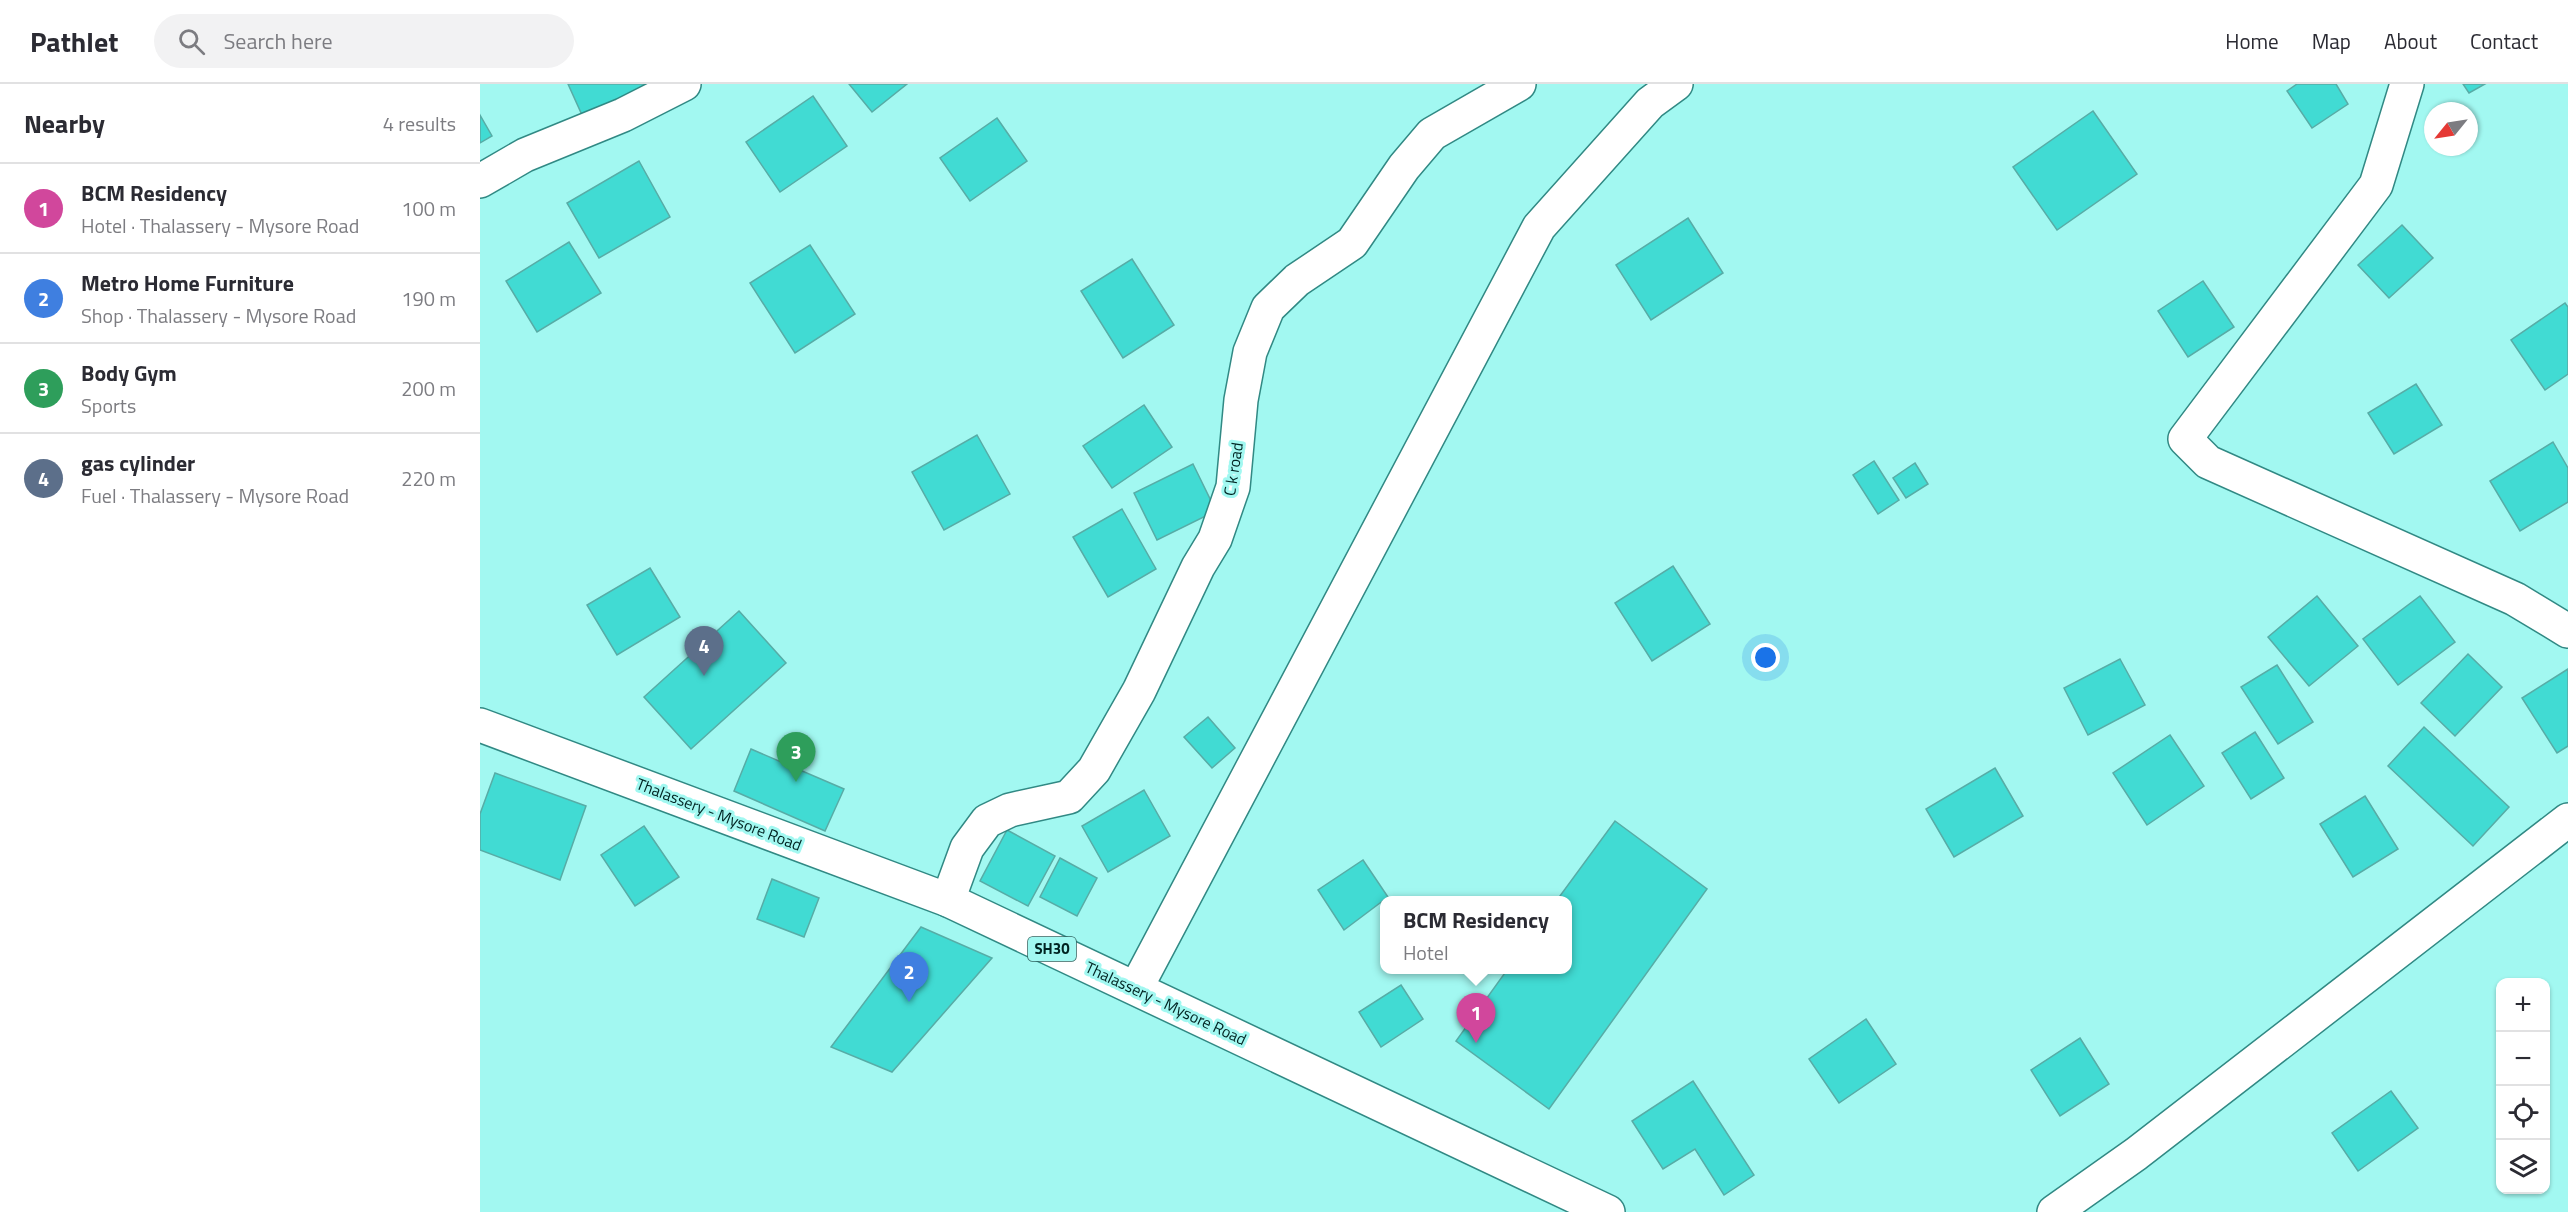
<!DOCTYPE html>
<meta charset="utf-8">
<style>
:root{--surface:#fff;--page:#f2f2f3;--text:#2b2b33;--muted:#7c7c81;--line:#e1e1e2;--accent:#a50d43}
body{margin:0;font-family:"Titillium Web",sans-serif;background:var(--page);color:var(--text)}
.controls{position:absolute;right:18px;bottom:18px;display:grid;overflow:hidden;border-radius:12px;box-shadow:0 2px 4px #0004}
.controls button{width:54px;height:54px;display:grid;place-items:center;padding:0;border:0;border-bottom:2px solid var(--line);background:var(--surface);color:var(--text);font:30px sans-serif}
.compass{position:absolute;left:1944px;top:18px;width:54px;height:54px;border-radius:50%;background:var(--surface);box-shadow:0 2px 4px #0004;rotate:240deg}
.you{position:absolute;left:1286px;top:574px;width:21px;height:21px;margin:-15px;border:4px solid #fff;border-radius:50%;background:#1a73e8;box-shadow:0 0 0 9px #1a73e833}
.badge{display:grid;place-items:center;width:39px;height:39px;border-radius:50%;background:var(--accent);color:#fff;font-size:20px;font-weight:700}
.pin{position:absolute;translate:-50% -50px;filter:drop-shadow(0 2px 3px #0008)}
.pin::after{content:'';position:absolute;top:32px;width:21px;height:18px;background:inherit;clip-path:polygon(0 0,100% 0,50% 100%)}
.popup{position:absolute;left:900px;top:812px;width:192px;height:78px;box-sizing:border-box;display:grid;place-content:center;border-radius:12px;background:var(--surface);filter:drop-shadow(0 2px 4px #0005);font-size:20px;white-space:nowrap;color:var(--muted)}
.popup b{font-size:22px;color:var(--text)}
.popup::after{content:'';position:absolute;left:50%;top:100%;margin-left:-12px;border:12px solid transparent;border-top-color:var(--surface)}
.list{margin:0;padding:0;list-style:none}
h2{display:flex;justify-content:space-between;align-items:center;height:78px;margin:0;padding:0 24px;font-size:26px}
h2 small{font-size:20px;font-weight:400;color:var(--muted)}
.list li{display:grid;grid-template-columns:39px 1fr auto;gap:18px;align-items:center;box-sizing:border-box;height:90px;padding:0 24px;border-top:2px solid var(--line)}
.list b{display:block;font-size:22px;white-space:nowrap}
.list p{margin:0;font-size:20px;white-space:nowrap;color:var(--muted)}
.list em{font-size:20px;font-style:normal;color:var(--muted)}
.icon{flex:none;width:33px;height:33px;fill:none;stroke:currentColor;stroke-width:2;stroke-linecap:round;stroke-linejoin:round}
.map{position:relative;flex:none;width:2088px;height:1128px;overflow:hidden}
header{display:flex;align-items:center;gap:36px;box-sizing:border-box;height:84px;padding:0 30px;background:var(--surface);border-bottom:2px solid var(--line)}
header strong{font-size:28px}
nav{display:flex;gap:33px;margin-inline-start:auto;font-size:21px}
.search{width:420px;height:54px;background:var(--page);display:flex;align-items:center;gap:15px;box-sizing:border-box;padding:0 21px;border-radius:33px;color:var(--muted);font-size:22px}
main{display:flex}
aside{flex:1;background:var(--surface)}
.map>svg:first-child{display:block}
</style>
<header>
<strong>Pathlet</strong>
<div class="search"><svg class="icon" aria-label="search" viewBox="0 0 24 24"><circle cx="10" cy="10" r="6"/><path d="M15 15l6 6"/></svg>Search here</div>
<nav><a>Home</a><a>Map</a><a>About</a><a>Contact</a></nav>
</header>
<main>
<aside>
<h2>Nearby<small>4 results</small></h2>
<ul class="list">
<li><span class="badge" style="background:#d1479c">1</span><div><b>BCM Residency</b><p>Hotel · Thalassery - Mysore Road</p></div><em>100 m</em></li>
<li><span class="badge" style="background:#3f7fe0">2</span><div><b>Metro Home Furniture</b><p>Shop · Thalassery - Mysore Road</p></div><em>190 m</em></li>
<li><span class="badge" style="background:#2e9e5b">3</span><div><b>Body Gym</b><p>Sports</p></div><em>200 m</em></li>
<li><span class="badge" style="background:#5c6f8a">4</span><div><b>gas cylinder</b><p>Fuel · Thalassery - Mysore Road</p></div><em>220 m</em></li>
</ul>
</aside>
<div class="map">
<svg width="2088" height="1128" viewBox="0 0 2088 1128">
<rect width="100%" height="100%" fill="#a2f8f1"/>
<g fill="#41dbd3" stroke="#57aca6" stroke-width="1.5">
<path d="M88 0H163L165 3 102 31Z"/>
<path d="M369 0H427L392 28Z"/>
<path d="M1817 0H1856L1868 20 1832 44 1807 7Z"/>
<path d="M1983 0H2005L1989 9Z"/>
<path d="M333 12 367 62 300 108 266 58Z"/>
<path d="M1613 27 1657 90 1577 146 1533 83Z"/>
<path d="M0 31 12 52 0 59Z"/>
<path d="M517 34 547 77 490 117 460 74Z"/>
<path d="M159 77 190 133 119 174 87 119Z"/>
<path d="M1208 134 1243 189 1171 236 1136 181Z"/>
<path d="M1922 141 1953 174 1909 214 1878 181Z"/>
<path d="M89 158 121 209 57 248 26 197Z"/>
<path d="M330 161 375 230 315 269 270 199Z"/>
<path d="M652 175 694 241 643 274 601 207Z"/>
<path d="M1723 197 1754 243 1708 273 1678 227Z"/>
<path d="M2085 219 2088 223V290L2065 306 2031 256Z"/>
<path d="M1936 300 1962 341 1914 370 1888 329Z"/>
<path d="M664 321 692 363 632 404 603 362Z"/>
<path d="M497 351 530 410 464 446 432 388Z"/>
<path d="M2073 358 2088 384V418L2040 447 2010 397Z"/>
<path d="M1394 377 1419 416 1398 430 1373 391Z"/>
<path d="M1435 379 1448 400 1426 414 1413 394Z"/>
<path d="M713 380 736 427 677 456 654 409Z"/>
<path d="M642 425 676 485 628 513 593 453Z"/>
<path d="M1193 482 1230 540 1172 577 1135 519Z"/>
<path d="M170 484 200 533 137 571 107 521Z"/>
<path d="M1837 512 1878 562 1829 602 1788 553Z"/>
<path d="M1940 512 1975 558 1918 601 1883 555Z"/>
<path d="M259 527 306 579 211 665 164 613Z"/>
<path d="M1988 570 2022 603 1975 652 1941 619Z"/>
<path d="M1640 575 1665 621 1608 651 1584 604Z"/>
<path d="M1797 581 1833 638 1798 660 1761 603Z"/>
<path d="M2088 585V662L2077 669 2042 614Z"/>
<path d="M728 633 755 664 732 684 704 653Z"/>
<path d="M1944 643 2029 723 1993 762 1908 682Z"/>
<path d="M1775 648 1804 694 1771 715 1742 669Z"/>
<path d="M1690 651 1724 702 1667 741 1633 689Z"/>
<path d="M271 665 364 705 345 747 254 707Z"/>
<path d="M1515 684 1543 732 1474 773 1446 725Z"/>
<path d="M15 689 106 722 80 796 0 766V730Z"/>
<path d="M664 706 690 752 628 788 602 742Z"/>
<path d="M1885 712 1918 765 1873 793 1840 740Z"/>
<path d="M1135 737 1227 805 1069 1025 976 957 1027 886H1088V816H1077Z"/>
<path d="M164 742 199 793 155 822 121 771Z"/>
<path d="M527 746 575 772 548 822 500 797Z"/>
<path d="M580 774 617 794 597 832 560 813Z"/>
<path d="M883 776 910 816H904L864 846 838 806Z"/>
<path d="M292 795 339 814 324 853 277 835Z"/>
<path d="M441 843 512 874 412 988 351 963Z"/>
<path d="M921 901 943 935 901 963 879 928Z"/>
<path d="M1386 935 1416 980 1359 1019 1329 975Z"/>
<path d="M1600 954 1629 1000 1580 1032 1551 986Z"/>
<path d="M1213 997 1274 1091 1244 1111 1215 1065 1183 1085 1152 1037Z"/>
<path d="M1911 1007 1938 1044 1878 1087 1852 1049Z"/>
</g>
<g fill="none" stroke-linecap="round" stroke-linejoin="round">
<g stroke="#318984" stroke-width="36">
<g id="street">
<path d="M1927 0 1896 101 1705 355 1728 378 2035 515 2088 547"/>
<path d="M0 97 45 71 143 31 204 0"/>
<path d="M468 816 487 764 507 737 530 726 589 713 614 686 659 607 718 483 735 455 753 403 761 316 770 268 788 224 817 196 872 159 924 83 952 50 1039 0"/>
<path d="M656 904 1059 143 1170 19 1196 0"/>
<path d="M1574 1128 1656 1070 2088 736"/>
</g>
</g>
<g stroke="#318984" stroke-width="36">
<path id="primary" d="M0 641 468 816 1128 1128"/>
</g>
<use href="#street" stroke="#fff" stroke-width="33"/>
<use href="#primary" stroke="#fff" stroke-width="33"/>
</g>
<g text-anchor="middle" stroke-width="6" stroke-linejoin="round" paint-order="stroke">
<rect fill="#a2f8f1" stroke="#31635f" stroke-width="1.5" x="548" y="853" width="48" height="24" rx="4.5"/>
<g font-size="15" font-weight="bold" fill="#002321">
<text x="572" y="870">SH30</text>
</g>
<g font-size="16" fill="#002321" stroke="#a2f8f1">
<text transform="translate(753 385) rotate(-81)" y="6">C k road</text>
<text transform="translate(239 730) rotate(21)" y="6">Thalassery - Mysore Road</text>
<text transform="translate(686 919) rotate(25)" y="6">Thalassery - Mysore Road</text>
</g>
</g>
</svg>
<div class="controls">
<button>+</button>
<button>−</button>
<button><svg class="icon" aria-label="locate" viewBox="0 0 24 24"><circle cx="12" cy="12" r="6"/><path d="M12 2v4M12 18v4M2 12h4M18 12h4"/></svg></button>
<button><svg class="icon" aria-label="layers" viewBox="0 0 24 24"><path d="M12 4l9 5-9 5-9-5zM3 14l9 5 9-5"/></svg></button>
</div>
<svg class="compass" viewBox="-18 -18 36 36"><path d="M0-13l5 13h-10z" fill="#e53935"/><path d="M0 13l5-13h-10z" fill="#7c7c81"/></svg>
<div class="you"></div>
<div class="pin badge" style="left:996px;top:959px;background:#d1479c">1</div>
<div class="popup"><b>BCM Residency</b>Hotel</div>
<div class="pin badge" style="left:429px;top:918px;background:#3f7fe0">2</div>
<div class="pin badge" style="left:316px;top:698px;background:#2e9e5b">3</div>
<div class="pin badge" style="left:224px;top:592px;background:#5c6f8a">4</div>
</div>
</main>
